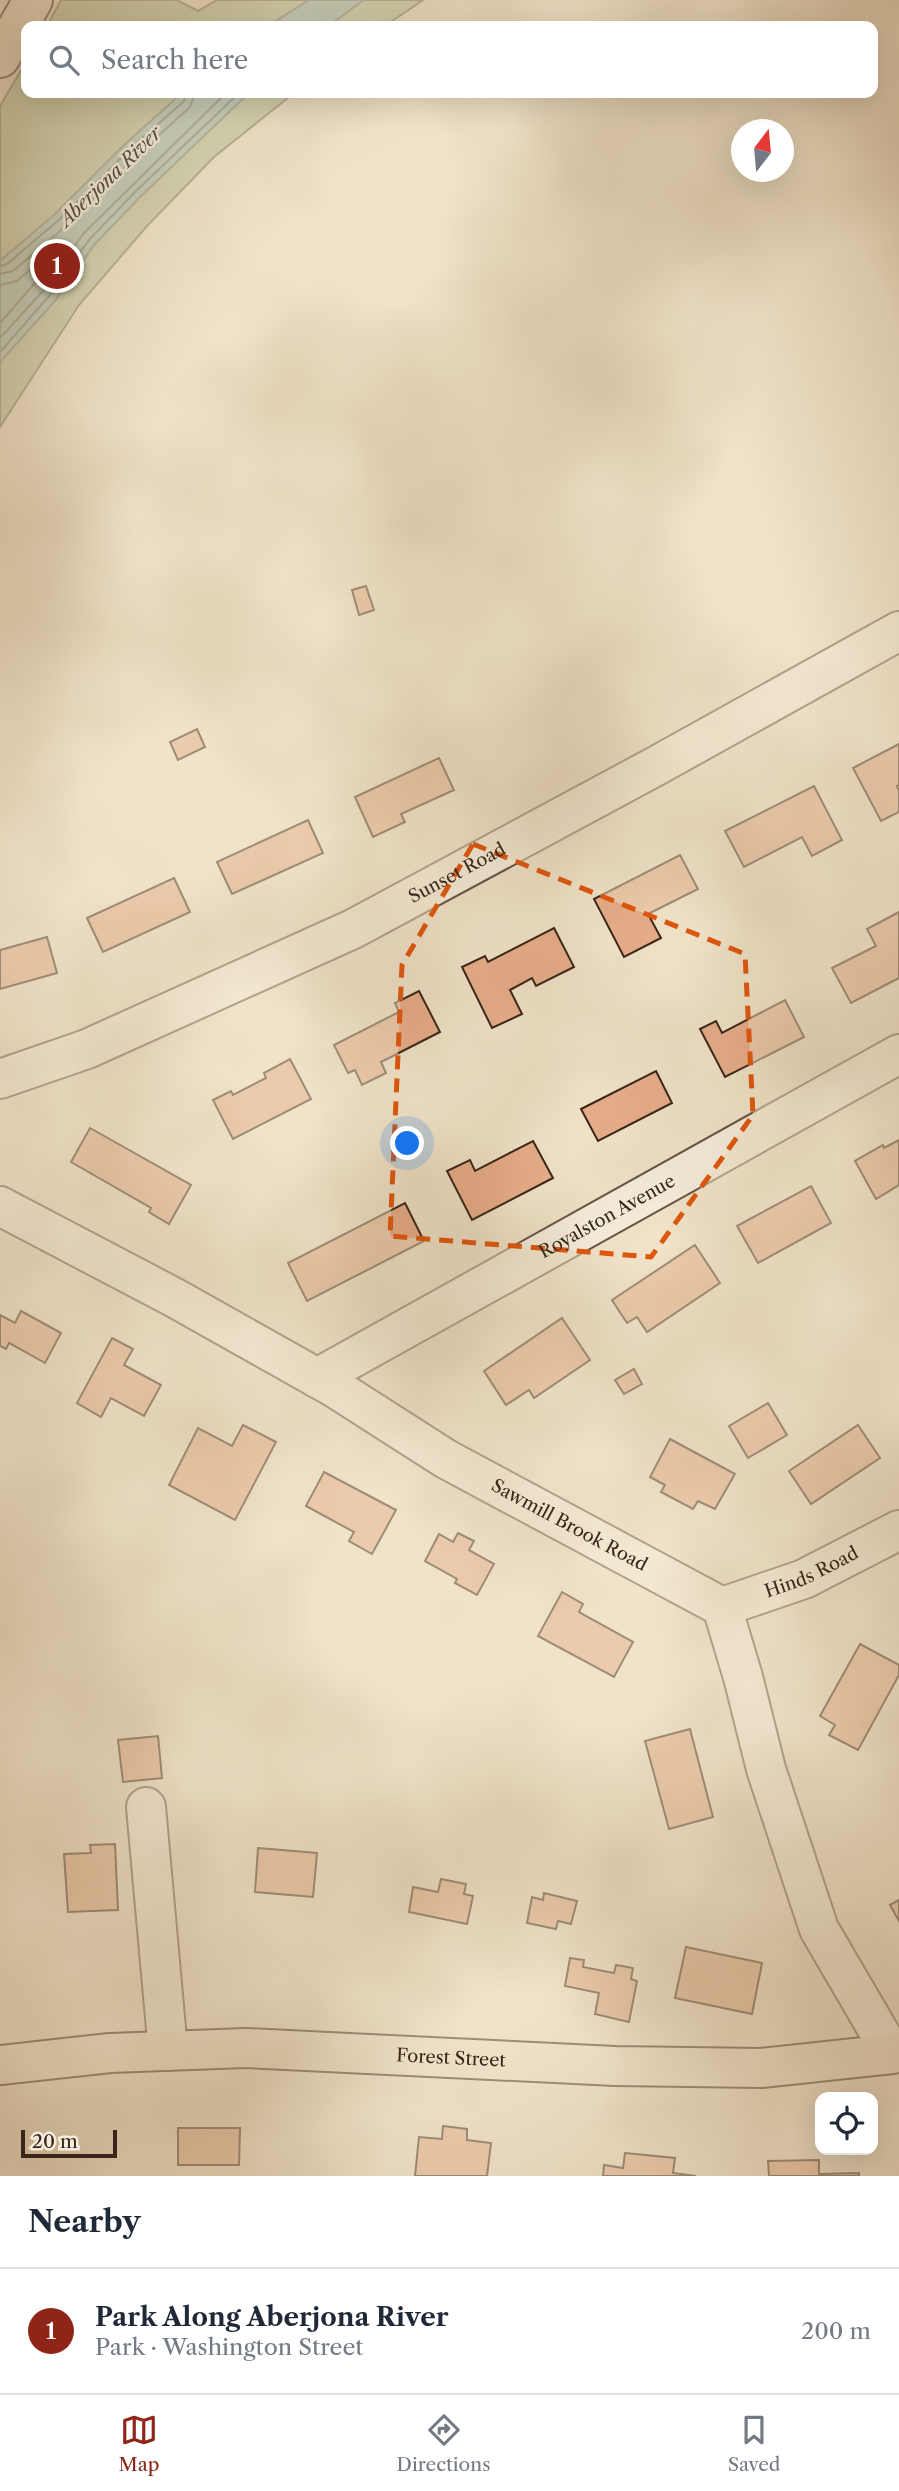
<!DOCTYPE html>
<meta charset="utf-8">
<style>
:root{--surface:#fff;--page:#f6f6f7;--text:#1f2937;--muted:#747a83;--line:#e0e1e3;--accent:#8f2418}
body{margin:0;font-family:"Libre Caslon Text",serif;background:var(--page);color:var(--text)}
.controls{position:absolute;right:21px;bottom:21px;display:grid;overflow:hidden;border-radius:14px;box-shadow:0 7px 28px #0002}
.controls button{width:63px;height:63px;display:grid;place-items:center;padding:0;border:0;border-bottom:2px solid var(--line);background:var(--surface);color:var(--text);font:35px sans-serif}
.compass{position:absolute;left:731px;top:119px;width:63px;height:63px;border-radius:50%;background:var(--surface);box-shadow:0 7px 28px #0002;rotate:16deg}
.scale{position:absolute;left:21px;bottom:18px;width:96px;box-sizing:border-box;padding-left:7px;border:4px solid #392519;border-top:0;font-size:19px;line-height:24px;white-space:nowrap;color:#392519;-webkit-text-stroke:5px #f5eddc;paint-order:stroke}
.you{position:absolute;left:408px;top:1144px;width:24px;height:24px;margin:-18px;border:5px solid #fff;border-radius:50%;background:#1a73e8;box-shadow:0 0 0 10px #1a73e833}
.badge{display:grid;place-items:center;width:46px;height:46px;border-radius:50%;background:var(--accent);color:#fff;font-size:23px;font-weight:700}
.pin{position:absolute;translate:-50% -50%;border:4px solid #fff;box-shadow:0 2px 7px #0006}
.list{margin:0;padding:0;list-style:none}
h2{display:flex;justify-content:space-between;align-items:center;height:91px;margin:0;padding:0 28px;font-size:30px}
h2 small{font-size:23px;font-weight:400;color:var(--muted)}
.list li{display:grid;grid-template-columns:46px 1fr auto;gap:21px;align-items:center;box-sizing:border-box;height:126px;padding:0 28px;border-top:2px solid var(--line)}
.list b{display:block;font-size:26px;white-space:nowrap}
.list p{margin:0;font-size:23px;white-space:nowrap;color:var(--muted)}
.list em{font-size:23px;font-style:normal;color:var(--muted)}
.icon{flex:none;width:38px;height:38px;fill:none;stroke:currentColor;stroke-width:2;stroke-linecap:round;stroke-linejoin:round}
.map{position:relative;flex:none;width:899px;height:2176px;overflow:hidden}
.search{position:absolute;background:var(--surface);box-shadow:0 7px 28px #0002;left:21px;right:21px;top:21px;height:77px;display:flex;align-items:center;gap:18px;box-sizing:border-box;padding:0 24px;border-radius:14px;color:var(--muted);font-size:26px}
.sheet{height:217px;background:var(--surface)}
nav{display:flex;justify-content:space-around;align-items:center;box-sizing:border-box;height:98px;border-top:2px solid var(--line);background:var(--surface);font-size:19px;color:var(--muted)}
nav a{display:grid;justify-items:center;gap:4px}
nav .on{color:var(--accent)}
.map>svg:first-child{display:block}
</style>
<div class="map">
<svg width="899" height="2176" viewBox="0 0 899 2176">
<rect width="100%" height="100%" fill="#f0e3c9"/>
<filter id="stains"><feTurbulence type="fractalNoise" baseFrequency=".00286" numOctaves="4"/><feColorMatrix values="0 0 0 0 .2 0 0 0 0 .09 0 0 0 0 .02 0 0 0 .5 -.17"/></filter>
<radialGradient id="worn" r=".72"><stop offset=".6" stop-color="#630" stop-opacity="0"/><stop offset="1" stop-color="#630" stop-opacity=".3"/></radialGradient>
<g fill="#b6c499" stroke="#787459" stroke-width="2">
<path d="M61 0H177L198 11 217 0H423L385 26H47Z"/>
<path d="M26 62V93H294L214 157 147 226 79 305 0 427V106Z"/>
</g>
<g fill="#9abeb4" stroke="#738176" stroke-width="2">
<path d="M309 0H364L328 26H268Z"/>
<path d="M182 93H249L140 197 94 245 55 301 0 362V261L55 214 125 144Z"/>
</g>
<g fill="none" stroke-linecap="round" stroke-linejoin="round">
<g stroke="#6a7266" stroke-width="2">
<path d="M0 266 7 264 60 219 130 149 184 101 186 93"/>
<path d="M0 274 13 271 66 226 136 156 190 107 195 93"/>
<path d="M0 285 17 281 47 255 52 256 34 284 0 323"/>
<path d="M0 338 43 291 83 234 226 93"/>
<path d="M0 352 49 296 89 240 135 192 239 93"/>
</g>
</g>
<g fill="#e7ad8a" stroke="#392519" stroke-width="2">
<path d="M366 586 374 610 359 615 352 590Z"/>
<path d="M197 729 205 747 178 760 170 742Z"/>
<path d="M899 744V785L897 786 899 791V812L881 821 853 768Z"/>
<path d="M439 758 454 790 401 814 405 822 373 837 355 797Z"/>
<path d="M814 786 842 840 812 856 802 837 744 867 725 831Z"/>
<path d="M308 820 323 853 232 894 217 862Z"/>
<path d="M680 855 698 889 648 914 661 938 624 957 594 899Z"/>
<path d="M174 878 190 912 103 952 87 918Z"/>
<path d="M899 912V978L851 1003 832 968 876 946 867 929Z"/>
<path d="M554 928 574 967 536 986 532 978 510 990 522 1014 492 1028 462 967 485 956 488 962Z"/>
<path d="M47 937 57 973 0 989V950Z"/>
<path d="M419 991 440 1032 381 1062 386 1073 362 1085 355 1070 348 1073 334 1045 399 1012 395 1003Z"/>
<path d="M785 1000 804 1037 725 1077 700 1029 716 1021 722 1033Z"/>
<path d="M290 1059 311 1099 233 1139 213 1100 231 1091 233 1095 266 1078 264 1073Z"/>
<path d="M656 1071 672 1103 598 1141 581 1109Z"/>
<path d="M90 1128 191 1185 169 1224 149 1212 151 1208 71 1162Z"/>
<path d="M899 1140V1185L876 1199 855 1161 883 1145 884 1148Z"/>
<path d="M533 1141 553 1178 472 1220 447 1171 470 1160 475 1171Z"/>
<path d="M811 1186 831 1223 758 1263 737 1226Z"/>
<path d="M405 1203 424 1241 307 1301 288 1263Z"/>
<path d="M695 1245 720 1283 647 1332 637 1317 627 1323 612 1300Z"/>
<path d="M21 1311 61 1333 45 1363 9 1343 6 1349 0 1346V1315L15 1323Z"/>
<path d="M562 1318 590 1360 534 1398 529 1390 506 1405 484 1371Z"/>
<path d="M112 1338 133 1349 124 1365 161 1385 144 1416 111 1398 101 1417 77 1403Z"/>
<path d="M634 1369 642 1384 624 1394 615 1380Z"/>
<path d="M768 1403 787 1435 748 1458 729 1426Z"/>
<path d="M243 1425 276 1442 235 1520 169 1485 198 1428 232 1446Z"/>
<path d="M858 1425 880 1458 811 1504 789 1471Z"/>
<path d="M670 1439 735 1474 715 1509 698 1501 693 1509 661 1492 665 1485 650 1477Z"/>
<path d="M324 1472 396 1510 372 1554 349 1541 354 1532 306 1506Z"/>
<path d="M458 1533 474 1541 469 1550 494 1564 477 1595 455 1583 457 1579 425 1561 439 1534 453 1542Z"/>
<path d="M562 1592 583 1604 579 1612 633 1642 614 1677 538 1636Z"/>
<path d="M860 1644 899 1665V1675L858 1750 829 1735 835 1725 820 1716Z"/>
<path d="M690 1729 713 1817 669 1829 645 1741Z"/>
<path d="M158 1736 162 1778 123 1782 118 1740Z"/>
<path d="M115 1844 118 1910 68 1912 64 1854 91 1853 90 1845Z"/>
<path d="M258 1848 317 1853 313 1897 255 1892Z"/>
<path d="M441 1879 466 1884 464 1894 473 1896 467 1924 409 1912 413 1887 438 1892Z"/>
<path d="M544 1893 577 1901 571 1924 558 1921 556 1929 527 1923 532 1897 543 1900Z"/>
<path d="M899 1900V1921L890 1905Z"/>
<path d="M686 1947 762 1963 752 2014 675 1998Z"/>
<path d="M570 1958 584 1960 583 1967 614 1973 616 1965 633 1968 631 1979 637 1981 629 2022 595 2014 599 1993 565 1986Z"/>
<path d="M443 2126 467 2129V2140L491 2143 487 2176H415L419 2137 442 2139Z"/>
<path d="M178 2128H240L239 2165H178Z"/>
<path d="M625 2153 675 2158 673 2173 696 2176H603L604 2165 623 2168Z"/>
<path d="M819 2160V2174L859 2173V2176H769L768 2161Z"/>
</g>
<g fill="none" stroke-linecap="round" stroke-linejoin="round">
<g stroke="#675445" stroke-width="42">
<g id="minor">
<path id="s1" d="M0 1079 87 1049 353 929 656 766 899 631"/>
<path id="s2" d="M0 1206 175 1298 335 1388 446 1459 722 1607 743 1677 766 1769 819 1929 892 2054"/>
<path id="s3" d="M317 1378 899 1054"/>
<path id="s4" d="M722 1607 804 1579 899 1530"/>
<path d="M146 1807 168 2051"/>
</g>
</g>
<g stroke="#392519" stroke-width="42">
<g id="major">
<path d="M0 58 33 0"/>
<path id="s5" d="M0 2065 110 2053 246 2048 615 2066 761 2068 892 2054 899 2051"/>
</g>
</g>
<use href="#minor" stroke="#f5eddc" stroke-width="38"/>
<use href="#major" stroke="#f0e3c9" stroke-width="38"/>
</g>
<path d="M0 0H899V2176H0ZM473 844 745 954 753 1115 651 1257 390 1236 402 965Z" fill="#f0e3c9" fill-opacity=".55" fill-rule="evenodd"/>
<path fill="none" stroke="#df560d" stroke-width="5" stroke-dasharray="14 9" stroke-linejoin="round" d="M473 844 745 954 753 1115 651 1257 390 1236 402 965Z"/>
<g text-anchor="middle" stroke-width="5" stroke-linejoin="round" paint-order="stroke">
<g font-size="18" fill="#392519" stroke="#f5eddc">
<text dy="6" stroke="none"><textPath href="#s1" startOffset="502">Sunset Road</textPath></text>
<text dy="6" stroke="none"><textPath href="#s3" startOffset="332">Royalston Avenue</textPath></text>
<text dy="6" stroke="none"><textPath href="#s2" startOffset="653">Sawmill Brook Road</textPath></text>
<text dy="6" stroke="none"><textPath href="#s4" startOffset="96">Hinds Road</textPath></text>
<text dy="6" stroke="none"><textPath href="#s5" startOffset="452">Forest Street</textPath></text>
</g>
<g font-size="19" font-style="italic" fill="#565348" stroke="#f5eddc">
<text transform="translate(110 176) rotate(-44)" y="7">Aberjona River</text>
</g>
</g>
<rect width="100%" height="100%" filter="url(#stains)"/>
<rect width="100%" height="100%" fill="url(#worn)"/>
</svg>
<div class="controls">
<button><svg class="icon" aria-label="locate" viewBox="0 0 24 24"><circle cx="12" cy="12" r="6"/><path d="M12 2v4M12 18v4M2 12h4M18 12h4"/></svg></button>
</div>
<svg class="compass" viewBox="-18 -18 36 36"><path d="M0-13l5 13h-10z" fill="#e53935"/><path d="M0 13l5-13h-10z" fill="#747a83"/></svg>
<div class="scale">20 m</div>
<div class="you"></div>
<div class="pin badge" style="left:57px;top:266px">1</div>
<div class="search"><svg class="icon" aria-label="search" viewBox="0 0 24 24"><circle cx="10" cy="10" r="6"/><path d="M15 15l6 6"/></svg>Search here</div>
</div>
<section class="sheet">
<h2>Nearby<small></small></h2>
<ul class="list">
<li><span class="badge">1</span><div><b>Park Along Aberjona River</b><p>Park · Washington Street</p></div><em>200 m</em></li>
</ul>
</section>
<nav>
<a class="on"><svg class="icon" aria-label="map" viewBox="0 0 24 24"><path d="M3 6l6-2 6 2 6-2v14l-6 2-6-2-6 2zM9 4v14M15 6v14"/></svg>Map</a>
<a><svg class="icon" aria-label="directions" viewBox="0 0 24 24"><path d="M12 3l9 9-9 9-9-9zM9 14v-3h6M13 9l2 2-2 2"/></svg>Directions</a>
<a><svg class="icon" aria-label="saved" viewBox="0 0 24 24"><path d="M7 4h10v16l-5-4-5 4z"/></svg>Saved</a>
</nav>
